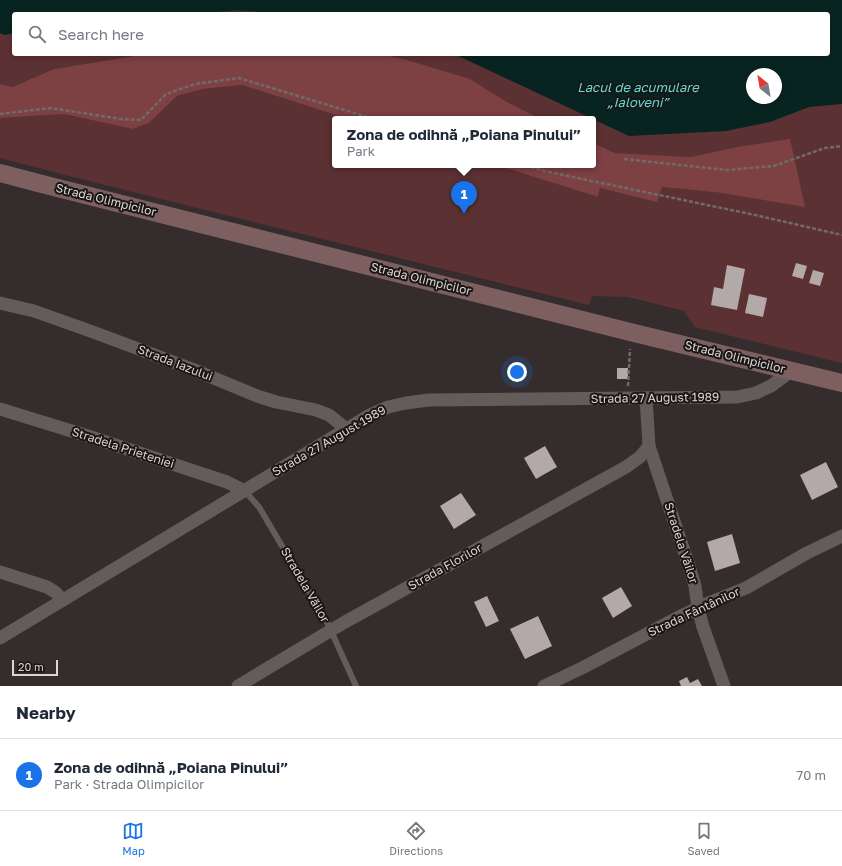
<!DOCTYPE html>
<meta charset="utf-8">
<style>
:root{--surface:#fff;--page:#f6f6f7;--text:#1f2937;--muted:#747a83;--line:#e0e1e3;--accent:#1a73e8}
body{margin:0;font-family:"Golos Text",sans-serif;background:var(--page);color:var(--text)}
.compass{position:absolute;left:746px;top:68px;width:36px;height:36px;border-radius:50%;background:var(--surface);box-shadow:0 2px 6px #0003;rotate:329deg}
.scale{position:absolute;left:12px;bottom:10px;width:46px;box-sizing:border-box;padding-left:4px;border:2px solid #dbd6d5;border-top:0;font-size:11px;line-height:14px;white-space:nowrap;color:#dbd6d5;-webkit-text-stroke:3px #1a1616;paint-order:stroke}
.you{position:absolute;left:517px;top:372px;width:14px;height:14px;margin:-10px;border:3px solid #fff;border-radius:50%;background:#1a73e8;box-shadow:0 0 0 6px #1a73e833}
.badge{display:grid;place-items:center;width:26px;height:26px;border-radius:50%;background:var(--accent);color:#fff;font-size:13px;font-weight:700}
.pin{position:absolute;translate:-50% -33px;filter:drop-shadow(0 1px 2px #0008)}
.pin::after{content:'';position:absolute;top:21px;width:14px;height:12px;background:inherit;clip-path:polygon(0 0,100% 0,50% 100%)}
.popup{position:absolute;left:332px;top:116px;width:264px;height:52px;box-sizing:border-box;display:grid;place-content:center;border-radius:4px;background:var(--surface);filter:drop-shadow(0 1px 3px #0005);font-size:13px;white-space:nowrap;color:var(--muted)}
.popup b{font-size:15px;color:var(--text)}
.popup::after{content:'';position:absolute;left:50%;top:100%;margin-left:-8px;border:8px solid transparent;border-top-color:var(--surface)}
.list{margin:0;padding:0;list-style:none}
h2{display:flex;justify-content:space-between;align-items:center;height:52px;margin:0;padding:0 16px;font-size:17px}
h2 small{font-size:13px;font-weight:400;color:var(--muted)}
.list li{display:grid;grid-template-columns:26px 1fr auto;gap:12px;align-items:center;box-sizing:border-box;height:72px;padding:0 16px;border-top:1px solid var(--line)}
.list b{display:block;font-size:15px;white-space:nowrap}
.list p{margin:0;font-size:13px;white-space:nowrap;color:var(--muted)}
.list em{font-size:13px;font-style:normal;color:var(--muted)}
.icon{flex:none;width:22px;height:22px;fill:none;stroke:currentColor;stroke-width:2;stroke-linecap:round;stroke-linejoin:round}
.map{position:relative;flex:none;width:842px;height:686px;overflow:hidden}
.search{position:absolute;background:var(--surface);box-shadow:0 2px 6px #0003;left:12px;right:12px;top:12px;height:44px;display:flex;align-items:center;gap:10px;box-sizing:border-box;padding:0 14px;border-radius:4px;color:var(--muted);font-size:15px}
.sheet{height:124px;background:var(--surface)}
nav{display:flex;justify-content:space-around;align-items:center;box-sizing:border-box;height:56px;border-top:1px solid var(--line);background:var(--surface);font-size:11px;color:var(--muted)}
nav a{display:grid;justify-items:center;gap:2px}
nav .on{color:var(--accent)}
.map>svg:first-child{display:block}
</style>
<div class="map">
<svg width="842" height="686" viewBox="0 0 842 686">
<rect width="100%" height="100%" fill="#352d2d"/>
<g fill="#5c3133">
<path d="M0 19H14V54H146L54 69 11 87 0 84Z"/>
<path d="M382 54H484L630 124 842 97V363L695 327 684 311 628 297 592 296 589 305 85 180 0 158V118L64 114 134 129 149 123 177 96 203 89 242 85 348 119H335V165H496L598 197 600 188 657 201 662 187 722 193 737 147 691 157 615 153 593 143V119H541L505 101 407 60Z"/>
</g>
<g fill="#7d4043">
<path d="M146 54H382L407 60 470 79 505 101 541 119H348L242 85 203 89 177 96 149 123 133 129 64 114 0 118V84L12 87 54 69Z"/>
<path d="M790 139 805 207 722 193 662 187 657 202 600 188 598 197 496 165H593V143L615 153 691 157 737 147Z"/>
</g>
<path fill="#082421" fill-rule="evenodd" d="M0 0H842V104L809 107 770 122 726 131 629 136 454 54H828V14H286L236 10 198 14H14V33L4 35 0 33ZM752 74H776V98H752Z"/>
<g fill="#b3a9a8">
<path d="M796 263 807 266 803 279 792 276Z"/>
<path d="M727 265 745 269 737 310 711 305 714 287 723 289Z"/>
<path d="M813 270 824 273 820 286 809 283Z"/>
<path d="M749 294 767 298 763 317 745 313Z"/>
<rect x="617" y="368" width="11" height="11"/>
<path d="M545 446 557 467 536 479 524 458Z"/>
<path d="M826 462 838 487 812 500 800 475Z"/>
<path d="M461 493 476 515 454 529 440 506Z"/>
<path d="M732 534 740 563 715 571 707 542Z"/>
<path d="M621 587 632 606 613 618 602 598Z"/>
<path d="M487 596 499 621 486 627 474 602Z"/>
<path d="M538 616 552 646 525 659 510 629Z"/>
<path d="M687 677 690 683 698 679 702 686H681L679 681Z"/>
</g>
<g fill="none" stroke-linecap="round" stroke-linejoin="round">
<g stroke="#716a6a" stroke-width="2.5" stroke-dasharray="4 2" stroke-linecap="butt">
<path d="M0 114 51 108 121 119 141 120 166 94 195 84 239 78 374 119"/>
<path d="M624 159 727 170 774 166 825 148 842 146"/>
<path d="M525 165 544 171 755 215 842 235"/>
<path d="M628 386 630 349"/>
</g>
<path stroke="#645b5b" stroke-width="6" d="M245 491 259 507 327 622 356 686"/>
<g stroke="#645b5b" stroke-width="13">
<path d="M0 303 34 311 93 332 192 369 257 396 276 402 316 410 329 415 339 423 346 429"/>
<path d="M646 398 649 446 688 563 695 586 698 608 703 627 724 686"/>
<path d="M0 409 91 437 227 482 245 491"/>
<path d="M0 572 47 587 55 592 63 600"/>
<path d="M0 638 368 416 388 407 406 403 429 400 737 397 756 393 771 386 791 371"/>
<path d="M238 686 345 622 626 467 640 457 649 446"/>
<path d="M544 686 582 668 679 617 711 602 746 588 807 553 842 536"/>
</g>
<path stroke="#7e5f60" stroke-width="18" d="M0 173 38 183 634 333 842 383"/>
</g>
<g text-anchor="middle" stroke-width="4" stroke-linejoin="round" paint-order="stroke">
<g font-size="12" fill="#dbd6d5" stroke="#1a1616">
<text transform="translate(106 200) rotate(14)" y="4">Strada Olimpicilor</text>
<text transform="translate(421 279) rotate(14)" y="4">Strada Olimpicilor</text>
<text transform="translate(735 357) rotate(14)" y="4">Strada Olimpicilor</text>
<text transform="translate(175 363) rotate(21)" y="4">Strada Iazului</text>
<text transform="translate(655 398) rotate(-1)" y="4">Strada 27 August 1989</text>
<text transform="translate(329 441) rotate(-30)" y="4">Strada 27 August 1989</text>
<text transform="translate(123 448) rotate(18)" y="4">Stradela Prieteniei</text>
<text transform="translate(681 543) rotate(72)" y="4">Stradela Văilor</text>
<text transform="translate(445 567) rotate(-29)" y="4">Strada Florilor</text>
<text transform="translate(305 585) rotate(60)" y="4">Stradela Văilor</text>
<text transform="translate(694 612) rotate(-25)" y="4">Strada Fântânilor</text>
</g>
<g font-size="13" font-style="italic" fill="#5cdcd1" stroke="#1a1616">
<text x="638" y="92">Lacul de acumulare<tspan x="638" dy="15">„Ialoveni”</tspan></text>
</g>
</g>
</svg>
<svg class="compass" viewBox="-18 -18 36 36"><path d="M0-13l5 13h-10z" fill="#e53935"/><path d="M0 13l5-13h-10z" fill="#747a83"/></svg>
<div class="scale">20 m</div>
<div class="you"></div>
<div class="pin badge" style="left:464px;top:214px">1</div>
<div class="popup"><b>Zona de odihnă „Poiana Pinului”</b>Park</div>
<div class="search"><svg class="icon" aria-label="search" viewBox="0 0 24 24"><circle cx="10" cy="10" r="6"/><path d="M15 15l6 6"/></svg>Search here</div>
</div>
<section class="sheet">
<h2>Nearby<small></small></h2>
<ul class="list">
<li><span class="badge">1</span><div><b>Zona de odihnă „Poiana Pinului”</b><p>Park · Strada Olimpicilor</p></div><em>70 m</em></li>
</ul>
</section>
<nav>
<a class="on"><svg class="icon" aria-label="map" viewBox="0 0 24 24"><path d="M3 6l6-2 6 2 6-2v14l-6 2-6-2-6 2zM9 4v14M15 6v14"/></svg>Map</a>
<a><svg class="icon" aria-label="directions" viewBox="0 0 24 24"><path d="M12 3l9 9-9 9-9-9zM9 14v-3h6M13 9l2 2-2 2"/></svg>Directions</a>
<a><svg class="icon" aria-label="saved" viewBox="0 0 24 24"><path d="M7 4h10v16l-5-4-5 4z"/></svg>Saved</a>
</nav>
